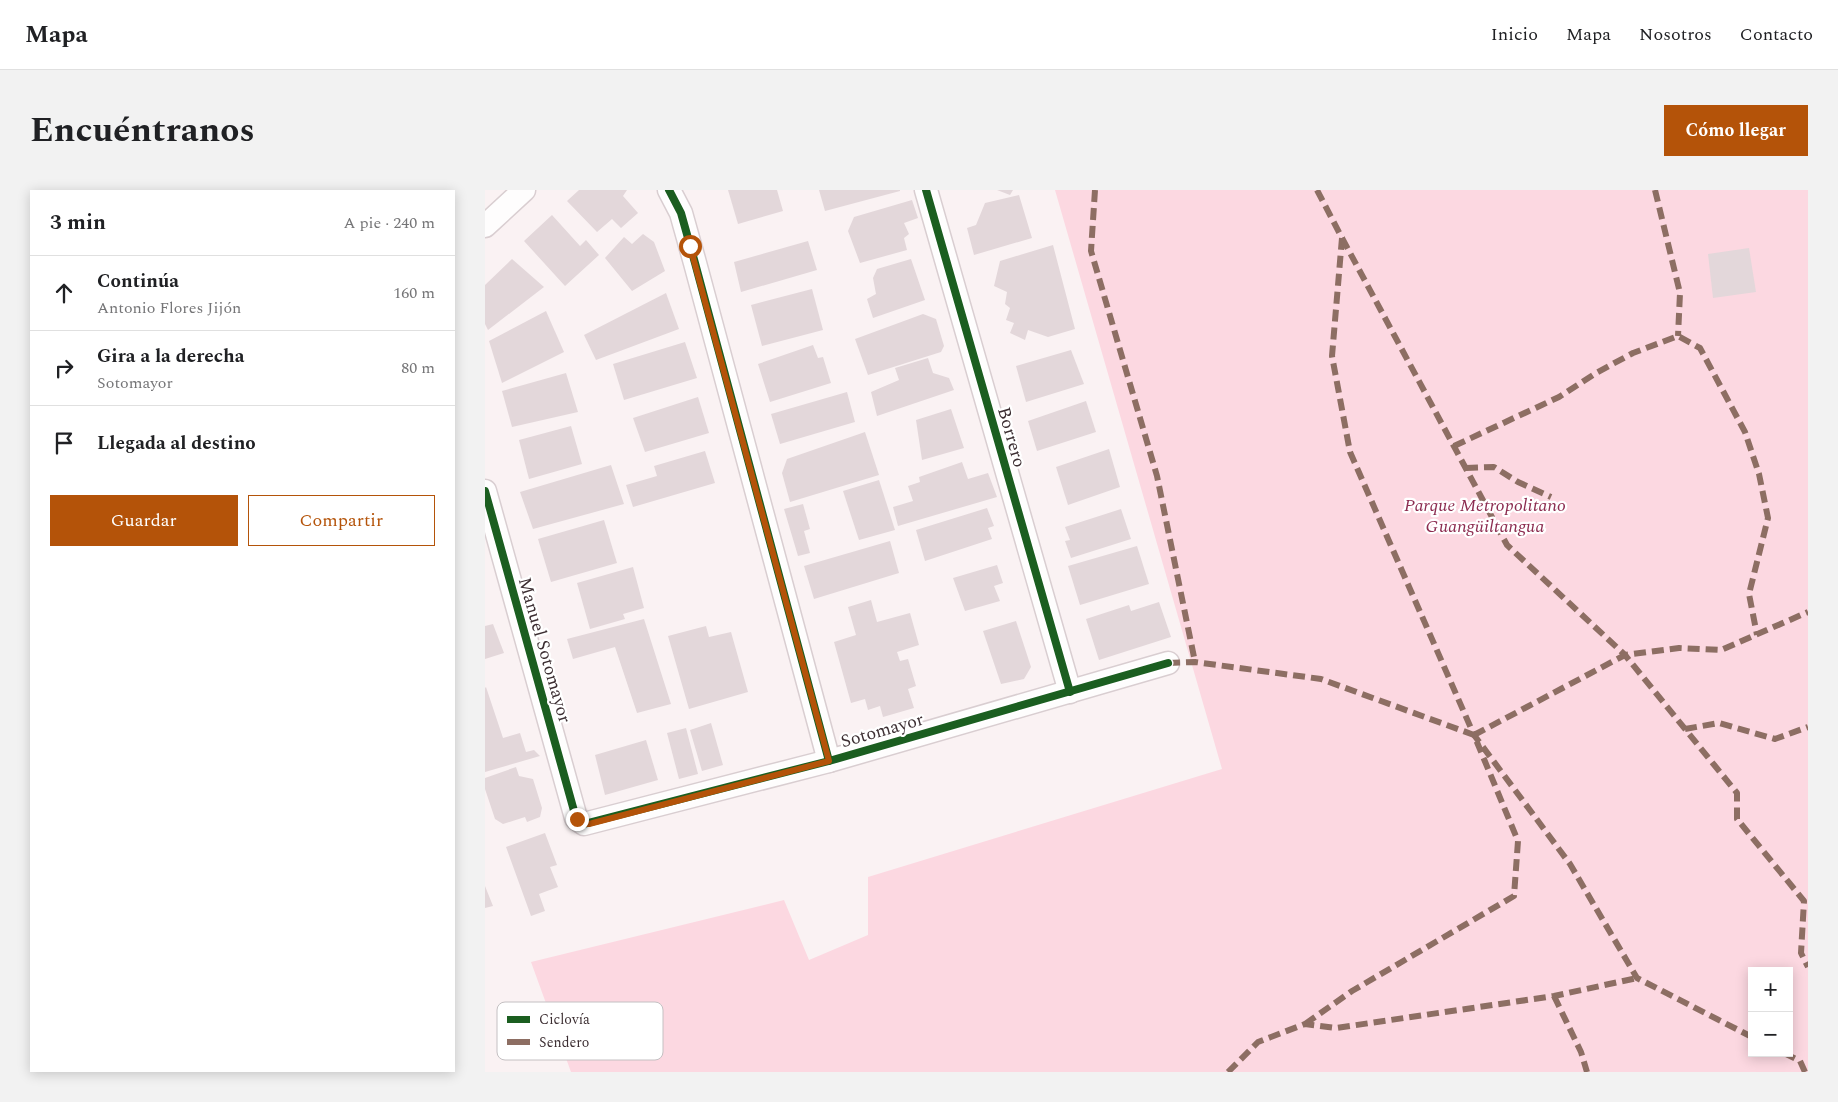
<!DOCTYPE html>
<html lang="es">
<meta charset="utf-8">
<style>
:root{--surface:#fff;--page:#f2f2f2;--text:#202124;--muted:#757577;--line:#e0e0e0;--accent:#b45309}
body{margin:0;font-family:Spectral,serif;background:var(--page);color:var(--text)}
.controls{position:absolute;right:15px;bottom:15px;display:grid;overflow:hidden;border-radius:0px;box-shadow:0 2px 12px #0003}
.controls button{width:45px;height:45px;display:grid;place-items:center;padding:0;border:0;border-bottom:1px solid var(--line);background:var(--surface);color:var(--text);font:25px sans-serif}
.stop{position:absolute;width:15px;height:15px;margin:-11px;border:4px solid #b45309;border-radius:50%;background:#fff}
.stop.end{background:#b45309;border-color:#fff;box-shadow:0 1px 5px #0008}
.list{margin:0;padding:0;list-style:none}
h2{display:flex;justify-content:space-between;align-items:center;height:65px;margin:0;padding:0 20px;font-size:21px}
h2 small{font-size:16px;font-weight:400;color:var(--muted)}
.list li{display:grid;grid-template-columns:32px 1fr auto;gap:15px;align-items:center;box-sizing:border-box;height:75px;padding:0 20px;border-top:1px solid var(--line)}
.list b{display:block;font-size:19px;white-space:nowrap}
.list p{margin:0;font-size:16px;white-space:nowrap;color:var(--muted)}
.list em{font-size:16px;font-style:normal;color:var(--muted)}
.actions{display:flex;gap:10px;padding:15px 20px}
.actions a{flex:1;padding:11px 0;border:1px solid var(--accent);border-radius:0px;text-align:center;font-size:18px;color:var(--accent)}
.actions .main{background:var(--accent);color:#fff}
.icon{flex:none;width:28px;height:28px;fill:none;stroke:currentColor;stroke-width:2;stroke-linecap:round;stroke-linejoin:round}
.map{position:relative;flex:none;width:1323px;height:882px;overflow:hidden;border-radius:0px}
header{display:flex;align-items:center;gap:30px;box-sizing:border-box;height:70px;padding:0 25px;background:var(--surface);border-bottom:1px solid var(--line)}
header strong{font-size:24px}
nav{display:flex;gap:28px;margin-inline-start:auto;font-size:18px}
.intro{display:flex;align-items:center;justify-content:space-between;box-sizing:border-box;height:120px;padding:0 30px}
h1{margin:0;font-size:35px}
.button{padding:12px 22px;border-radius:0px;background:var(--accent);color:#fff;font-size:18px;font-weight:700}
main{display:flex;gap:30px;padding:0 30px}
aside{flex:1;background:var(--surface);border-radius:0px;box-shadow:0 2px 12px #0003}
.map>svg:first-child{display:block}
</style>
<header>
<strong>Mapa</strong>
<nav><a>Inicio</a><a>Mapa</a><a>Nosotros</a><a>Contacto</a></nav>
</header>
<div class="intro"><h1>Encuéntranos</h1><a class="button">Cómo llegar</a></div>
<main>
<aside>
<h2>3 min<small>A pie · 240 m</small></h2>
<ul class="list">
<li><svg class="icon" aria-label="ahead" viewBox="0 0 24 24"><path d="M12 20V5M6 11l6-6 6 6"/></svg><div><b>Continúa</b><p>Antonio Flores Jijón</p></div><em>160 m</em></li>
<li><svg class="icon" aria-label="right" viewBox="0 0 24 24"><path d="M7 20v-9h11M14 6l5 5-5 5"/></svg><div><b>Gira a la derecha</b><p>Sotomayor</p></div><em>80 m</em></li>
<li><svg class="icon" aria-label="arrive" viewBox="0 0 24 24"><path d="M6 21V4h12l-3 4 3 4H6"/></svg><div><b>Llegada al destino</b></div></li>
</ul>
<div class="actions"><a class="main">Guardar</a><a>Compartir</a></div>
</aside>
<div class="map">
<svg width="1323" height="882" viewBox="0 0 1323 882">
<rect width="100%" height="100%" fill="#faf2f3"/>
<path fill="#fcd8e1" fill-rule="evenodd" d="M570 0H1323V882H86L46 772 299 710 324 770 383 745V687L737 579ZM1267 781H1304V863H1267Z"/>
<g fill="#e3d7da">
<path d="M94 0H142L138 6 153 23 136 38 127 29 112 42 82 11Z"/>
<path d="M243 0H292L298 21 253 34Z"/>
<path d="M334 0H415V1L340 21Z"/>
<path d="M512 0H528L525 5Z"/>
<path d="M534 5 547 48 489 65 482 38 491 35 500 13Z"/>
<path d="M427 10 433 28 419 33 424 44 419 48 422 60 375 73 363 41 369 27Z"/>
<path d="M67 25 95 56 101 50 114 65 80 96 39 51Z"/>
<path d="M158 44 169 52 180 81 147 101 120 68 139 47 147 54Z"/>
<path d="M323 51 332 80 256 102 249 72Z"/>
<path d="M568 55 590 139 563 147 543 140 540 150 525 143 529 133 521 130 525 118 520 114 522 102 509 96 515 71Z"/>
<path d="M1264 58 1271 102 1228 108 1223 64Z"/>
<path d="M27 69 59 97 3 140 0 134V95Z"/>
<path d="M426 69 440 110 388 128 382 109 391 104 388 88 392 79Z"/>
<path d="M327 99 338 140 277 156 266 115Z"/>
<path d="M181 103 194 139 111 170 99 145Z"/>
<path d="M61 121 79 162 17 193 4 151Z"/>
<path d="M438 124 451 129 459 156 456 162 383 185 370 149Z"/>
<path d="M200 152 212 188 139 210 128 174Z"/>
<path d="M328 155 333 168 338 167 346 193 285 212 273 174Z"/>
<path d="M586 160 599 194 541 212 531 176Z"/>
<path d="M443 168 448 183 464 188 469 200 392 226 386 202 414 190 410 178Z"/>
<path d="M81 183 93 222 27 237 17 201Z"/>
<path d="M362 202 370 232 295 254 286 224Z"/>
<path d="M213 207 224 243 160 262 148 228Z"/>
<path d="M601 211 611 242 552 261 543 231Z"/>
<path d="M466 219 479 258 437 270 431 230Z"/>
<path d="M86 236 97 274 44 289 34 250Z"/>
<path d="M380 242 394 285 305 312 297 283 302 269Z"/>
<path d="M624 259 635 297 583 315 571 277Z"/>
<path d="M220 261 230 293 148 317 141 295 172 286 169 276Z"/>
<path d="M477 272 483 289 503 283 512 307 413 336 408 317 428 311 423 296 435 292 434 287Z"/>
<path d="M126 275 139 314 48 339 35 302Z"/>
<path d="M394 290 410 340 374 350 358 301Z"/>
<path d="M318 314 325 339 319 341 325 363 313 366 299 319Z"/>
<path d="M502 318 509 336 503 338 507 349 440 371 431 340Z"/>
<path d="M636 319 646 349 586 368 580 351 585 350 580 337Z"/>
<path d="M119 330 132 373 66 392 53 349Z"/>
<path d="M405 351 414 383 329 409 319 376Z"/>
<path d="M652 356 664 394 595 415 583 376Z"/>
<path d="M512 375 518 393 509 396 515 411 480 421 468 388Z"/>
<path d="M148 377 159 418 138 424 140 429 105 439 92 393Z"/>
<path d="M386 410 392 432 425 423 434 455 412 462 415 471 423 469 431 496 423 499 429 518 398 527 395 516 383 520 380 509 366 513 349 452 371 445 363 417Z"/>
<path d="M674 412 686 447 614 470 601 429 644 415 646 421Z"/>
<path d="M159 429 186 514 152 523 130 457 88 469 82 449Z"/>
<path d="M531 431 546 477 539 489 516 494 498 441Z"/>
<path d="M8 434 19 463 0 469V436Z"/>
<path d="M221 436 224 447 246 442 263 502 204 519 183 446Z"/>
<path d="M1 497 18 548 35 543 41 562 49 560 55 566 0 582V498Z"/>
<path d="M226 533 238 575 217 581 205 540Z"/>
<path d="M201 538 213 584 194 589 182 543Z"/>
<path d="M161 550 173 590 120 605 110 565Z"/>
<path d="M31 577 34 586 48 589 57 618 55 627 42 632 40 627 18 634 10 629 0 599V588Z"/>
<path d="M60 643 72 675 65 677 73 697 54 704 60 721 46 726 21 657Z"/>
<path d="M0 696 8 716 0 718Z"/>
</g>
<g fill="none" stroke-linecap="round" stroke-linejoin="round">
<g stroke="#d9ced1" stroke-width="25">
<g id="minor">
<path d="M184 0 196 23 210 73 344 571"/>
<path d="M441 0 585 502"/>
<path d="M0 36 39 0"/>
<path d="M0 301 91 628 99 634 344 571 683 473"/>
</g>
</g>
<use href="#minor" stroke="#fefdfd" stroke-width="22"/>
<g stroke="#8d6e63" stroke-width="6" stroke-dasharray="12 6" stroke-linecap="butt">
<path d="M610 0 606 61 672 286 710 472"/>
<path d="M832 0 857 48 847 166 865 262 989 545 1085 674 1152 788 1267 847"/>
<path d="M1170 0 1195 103 1193 146"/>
<path d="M857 48 1022 355 1140 465 1252 603V629L1319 711 1316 763 1323 777"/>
<path d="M969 256 1074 207 1111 183 1148 163 1193 146 1215 158 1260 242 1274 284 1283 328 1264 404 1272 445"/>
<path d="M981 278 1009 277 1033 292 1066 307"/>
<path d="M683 473 710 472 836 489 989 545 1033 651 1029 706 867 801 820 834"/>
<path d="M1200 539 1234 533 1290 549 1323 537"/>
<path d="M989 545 1140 465 1194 458 1236 460 1323 422"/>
<path d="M1069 806 1096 862 1102 882"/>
<path d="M1299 863 1315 871 1320 882"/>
<path d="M743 882 773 852 820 834 851 838 1069 806 1152 788"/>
</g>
<g stroke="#fff" stroke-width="11">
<g id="cycleway">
<path d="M184 0 196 23 210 73 344 571"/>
<path d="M441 0 585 502"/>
<path d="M0 301 91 628 99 634 344 571 683 473"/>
</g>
</g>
<use href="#cycleway" stroke="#1b5e20" stroke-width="8"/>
</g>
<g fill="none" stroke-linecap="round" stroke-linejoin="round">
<path stroke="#b45309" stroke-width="6" d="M92 629 99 634H104L344 571 205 56"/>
</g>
<g text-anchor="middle" stroke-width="4.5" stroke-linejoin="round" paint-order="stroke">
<g font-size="18" fill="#3c2e32" stroke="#fff">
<text transform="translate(527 247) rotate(74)" y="6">Borrero</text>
<text transform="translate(60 460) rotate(74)" y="6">Manuel Sotomayor</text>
<text transform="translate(397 540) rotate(-16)" y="6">Sotomayor</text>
</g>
<g font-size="18" font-style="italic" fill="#8c2c50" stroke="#fff">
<text x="1000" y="321">Parque Metropolitano<tspan x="1000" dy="21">Guangüiltangua</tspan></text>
</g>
</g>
<rect x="12" y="812" width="166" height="58" rx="8" fill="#fff" stroke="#c4c0c2" stroke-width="1"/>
<rect x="22" y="826" width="23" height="7" fill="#1b5e20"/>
<rect x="22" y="849" width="23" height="6" fill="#8d6e63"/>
<g font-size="14" fill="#3c2e32">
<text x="54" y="834">Ciclovía</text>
<text x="54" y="857">Sendero</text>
</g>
</svg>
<div class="controls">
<button>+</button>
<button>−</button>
</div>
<div class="stop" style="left:205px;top:56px"></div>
<div class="stop end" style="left:92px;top:629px"></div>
</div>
</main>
